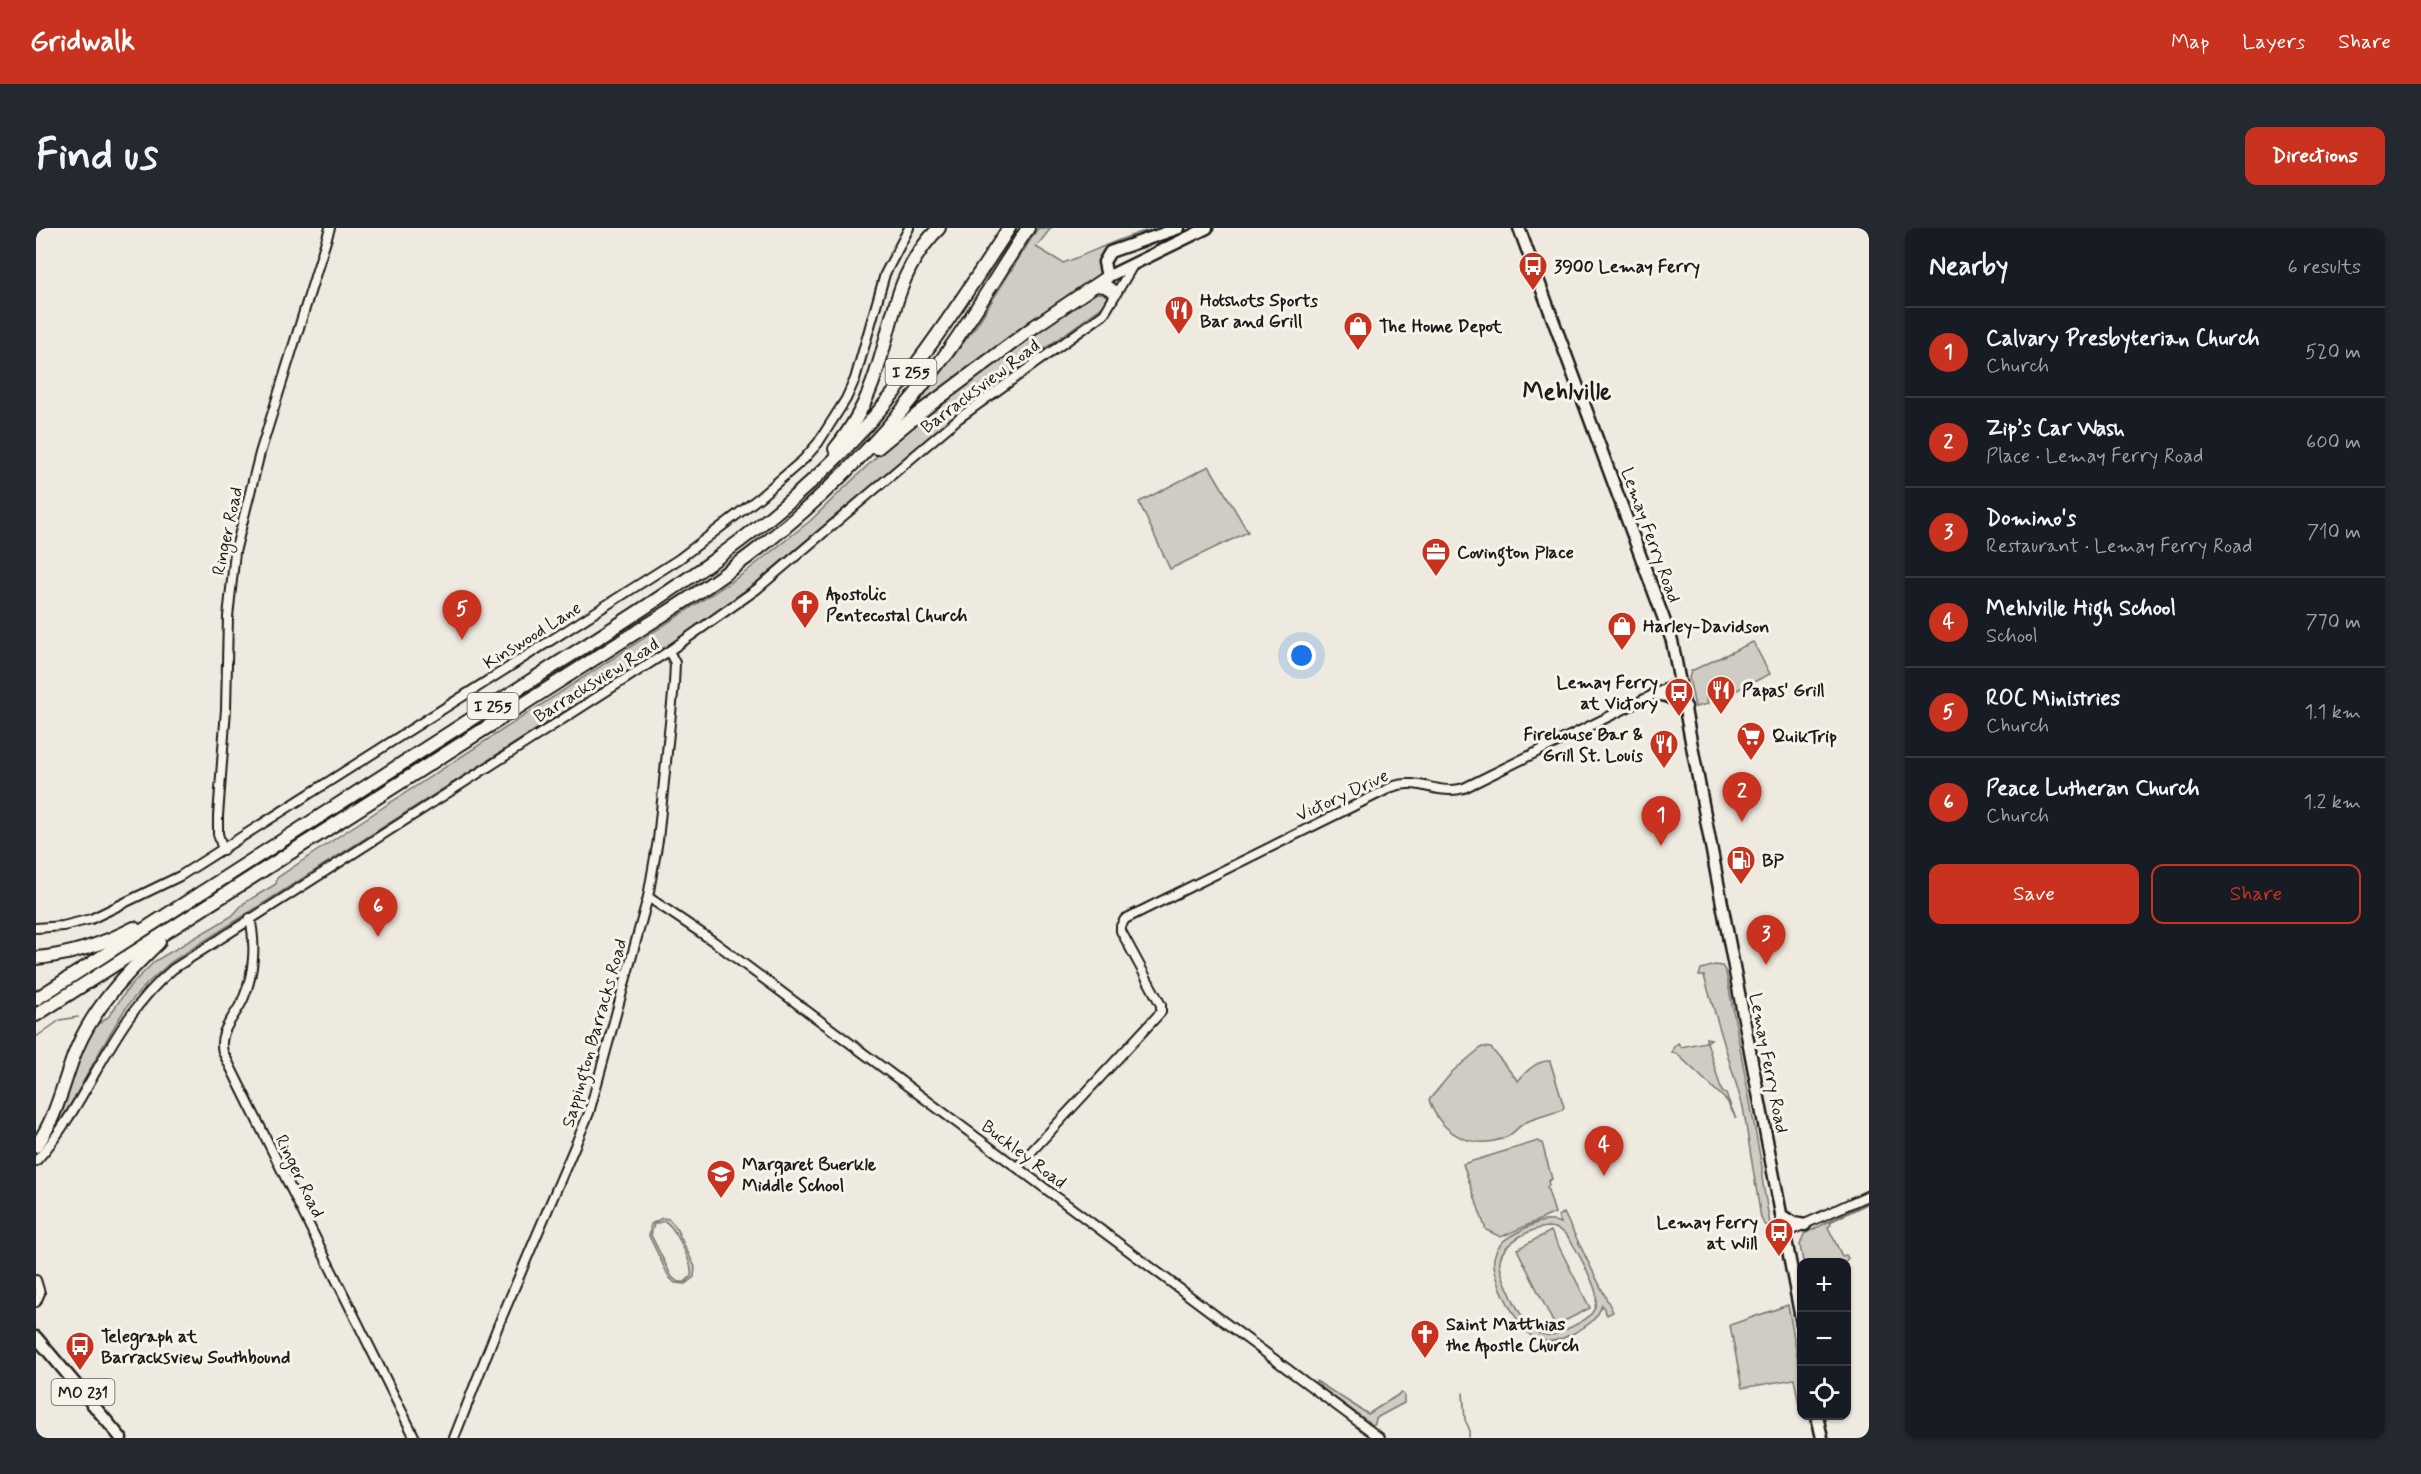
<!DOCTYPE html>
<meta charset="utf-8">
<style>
:root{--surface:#171b24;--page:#242831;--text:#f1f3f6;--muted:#9ea1a6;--line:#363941;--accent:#c8321e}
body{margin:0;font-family:Mynerve,sans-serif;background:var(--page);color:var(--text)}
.controls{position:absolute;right:18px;bottom:18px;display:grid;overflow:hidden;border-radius:12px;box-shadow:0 2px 4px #0004}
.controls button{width:54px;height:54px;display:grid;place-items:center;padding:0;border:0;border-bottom:2px solid var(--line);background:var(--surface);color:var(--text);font:30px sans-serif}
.you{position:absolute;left:1266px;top:428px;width:21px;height:21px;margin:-15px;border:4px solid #fff;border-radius:50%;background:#1a73e8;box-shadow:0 0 0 9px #1a73e833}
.badge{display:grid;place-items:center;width:39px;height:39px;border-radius:50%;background:var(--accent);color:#fff;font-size:20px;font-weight:700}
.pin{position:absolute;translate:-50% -50px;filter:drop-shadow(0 2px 3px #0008)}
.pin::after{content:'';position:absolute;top:32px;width:21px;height:18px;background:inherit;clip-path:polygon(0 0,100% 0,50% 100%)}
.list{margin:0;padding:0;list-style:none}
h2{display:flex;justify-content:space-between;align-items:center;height:78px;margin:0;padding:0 24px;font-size:26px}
h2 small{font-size:20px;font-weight:400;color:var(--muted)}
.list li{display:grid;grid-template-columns:39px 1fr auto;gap:18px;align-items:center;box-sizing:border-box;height:90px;padding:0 24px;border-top:2px solid var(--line)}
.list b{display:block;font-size:22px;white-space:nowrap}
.list p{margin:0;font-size:20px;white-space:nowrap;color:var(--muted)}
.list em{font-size:20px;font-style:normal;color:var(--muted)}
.actions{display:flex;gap:12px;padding:18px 24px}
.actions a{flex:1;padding:14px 0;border:2px solid var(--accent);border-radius:12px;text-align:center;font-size:21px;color:var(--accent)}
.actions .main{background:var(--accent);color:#fff}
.icon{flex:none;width:33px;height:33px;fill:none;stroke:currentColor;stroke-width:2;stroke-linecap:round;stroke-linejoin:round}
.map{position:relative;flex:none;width:1833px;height:1210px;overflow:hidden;border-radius:12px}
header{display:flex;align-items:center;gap:36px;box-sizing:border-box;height:84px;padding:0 30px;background:var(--accent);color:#fff}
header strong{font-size:28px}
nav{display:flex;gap:33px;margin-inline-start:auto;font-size:21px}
.intro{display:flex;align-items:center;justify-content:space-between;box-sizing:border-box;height:144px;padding:0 36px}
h1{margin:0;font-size:42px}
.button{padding:15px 27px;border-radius:12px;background:var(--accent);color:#fff;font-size:21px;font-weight:700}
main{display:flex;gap:36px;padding:0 36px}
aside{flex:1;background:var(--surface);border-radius:12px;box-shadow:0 2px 4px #0004}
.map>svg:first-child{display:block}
</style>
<header>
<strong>Gridwalk</strong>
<nav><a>Map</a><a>Layers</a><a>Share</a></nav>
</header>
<div class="intro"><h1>Find us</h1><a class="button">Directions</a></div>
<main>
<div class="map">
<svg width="1833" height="1210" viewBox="0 0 1833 1210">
<rect width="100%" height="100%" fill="#eeeae0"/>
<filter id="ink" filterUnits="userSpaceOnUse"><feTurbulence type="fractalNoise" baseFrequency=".0167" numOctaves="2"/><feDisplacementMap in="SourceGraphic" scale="12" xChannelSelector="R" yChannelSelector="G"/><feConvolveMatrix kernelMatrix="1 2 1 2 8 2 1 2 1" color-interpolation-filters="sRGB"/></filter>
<g filter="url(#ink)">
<g fill="#cfccc3" stroke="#767470" stroke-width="1.5" fill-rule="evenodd">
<path d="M1002 0H1015L1000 19 1027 35C1057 24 1082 10 1113 2V5L1068 23 1063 36 1066 49 875 185 940 98Z"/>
<path d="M1063 61 1071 65C1072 71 1070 74 1066 79L939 171 723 352 647 408 135 734C119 748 103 762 90 780 58 827 38 882 0 925L14 905 43 828 60 793 64 795 73 788 93 759 119 733 196 688 208 675 240 656 241 650 309 604 707 346 774 293 859 211 989 110Z"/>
<path d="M1173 238 1212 304 1134 341 1103 274Z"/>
<path d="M1717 414 1734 446 1693 466 1685 462 1679 467 1670 469 1672 476 1659 479 1653 450 1655 443Z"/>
<path d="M1679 737 1686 738 1690 744 1726 939V950L1734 996 1732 998 1728 996 1725 990 1707 879 1668 748H1663L1665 741Z"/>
<path d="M1670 810 1675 811 1671 814 1686 864 1690 866 1700 891 1691 873 1640 825H1636L1637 820 1642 815 1645 819 1670 814Z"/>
<path d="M1446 819 1455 820 1482 853C1490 843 1501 832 1514 833L1528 879 1526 882C1515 886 1501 889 1490 894 1482 898 1477 907 1468 910 1434 923 1404 904 1393 872L1417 843Z"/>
<path d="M1502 913 1506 915 1516 951 1512 953 1513 957 1511 959 1519 985 1465 1009 1450 1002 1427 936Z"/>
<path d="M1833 973V975L1794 994 1795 997 1792 999 1806 1028 1810 1027 1812 1030 1809 1034H1767L1764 1017 1768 1006Z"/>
<path d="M1528 985 1577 1084 1571 1087 1566 1077C1561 1092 1551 1098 1538 1105 1526 1111 1515 1116 1502 1112 1484 1106 1455 1049 1458 1030 1461 1016 1470 1010 1482 1004 1497 996 1509 989 1525 995L1522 988ZM1511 999C1517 999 1523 1001 1528 1005 1537 1012 1557 1053 1560 1065 1561 1070 1560 1075 1559 1079 1555 1090 1545 1094 1535 1099 1528 1102 1521 1107 1514 1107 1506 1108 1498 1104 1493 1098 1484 1088 1462 1045 1464 1032 1467 1014 1494 1001 1511 999Z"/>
<path d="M626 990 633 991 639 998 659 1039 658 1049 649 1056 639 1055 633 1049 613 1008 615 996ZM628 993C638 997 658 1037 655 1048L649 1054H642L636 1049 615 1007 618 996Z"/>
<path d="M1515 1003 1554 1080 1519 1098 1481 1021Z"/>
<path d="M1752 1077 1765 1148V1187L1758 1151 1706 1160 1694 1097Z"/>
<path d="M1280 1153 1332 1186 1365 1165 1368 1167V1175L1340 1190 1339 1196 1337 1197 1279 1155Z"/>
</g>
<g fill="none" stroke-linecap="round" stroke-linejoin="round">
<g stroke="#6f6d69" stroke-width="1.5">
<path d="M0 809 24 792 42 789"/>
<path d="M1427 1165 1429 1192 1433 1200V1210"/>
</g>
<g stroke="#1c1c1c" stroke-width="12">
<g id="minor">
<path d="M187 622 182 606V588L190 481 192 389 199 324 224 225 294 0"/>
<path d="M612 669 677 713 1344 1210"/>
<path d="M214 690C220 716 218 745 208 769 201 788 181 802 187 824L379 1210"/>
<path d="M0 700 27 698 55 691 144 648 643 331 724 269 768 231 782 215 810 171 819 151 849 46 873 0"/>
<path d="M0 933C55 872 72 796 137 741L633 423 721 361 923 190 1068 86 1096 39"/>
<path d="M981 939 1125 784V777L1085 703V698L1089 691 1356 559C1381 549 1403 568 1428 560L1645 453"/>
<path d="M1749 1005 1833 967"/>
<path d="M0 1052 4 1065 0 1074"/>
<path d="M418 1210 462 1098 553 885 612 669 622 612 638 456 639 435 633 423"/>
</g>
</g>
<g stroke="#1c1c1c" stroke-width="15">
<g id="major">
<path d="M1143 0 1074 24 1068 34 1071 49 1171 0"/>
<path d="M1483 0 1636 413 1766 1096"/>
<path d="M1619 466 1631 468 1650 479"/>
<path d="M1745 987 1758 995 1769 997"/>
<path d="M0 1109 85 1210"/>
<path d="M1781 1188 1786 1210"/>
</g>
</g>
<g stroke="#1c1c1c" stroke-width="16">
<g id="highway">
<path d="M1060 57 1069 58 1077 63"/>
<path d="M841 220 887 182 999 98 1071 49"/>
<path d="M799 221C817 199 831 173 840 145 858 91 860 43 903 0"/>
<path d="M0 730C35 727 67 716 98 700"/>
<path d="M0 771C163 667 326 563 488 457 595 388 708 322 799 231 868 162 920 81 973 0"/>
<path d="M0 787 649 373C746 310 829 234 899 141 933 96 961 47 992 0"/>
<path d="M0 918C22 888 27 853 41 820 59 778 90 746 123 714"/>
</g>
</g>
<use href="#minor" stroke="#f7f3e8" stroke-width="8"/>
<use href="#major" stroke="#f7f3e8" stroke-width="10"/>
<use href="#highway" stroke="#f7f3e8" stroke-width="12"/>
</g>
</g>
<defs>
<g id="bus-pin" transform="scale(1.5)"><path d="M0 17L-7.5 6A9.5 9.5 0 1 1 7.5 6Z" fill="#c8321e" stroke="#f7f3e8"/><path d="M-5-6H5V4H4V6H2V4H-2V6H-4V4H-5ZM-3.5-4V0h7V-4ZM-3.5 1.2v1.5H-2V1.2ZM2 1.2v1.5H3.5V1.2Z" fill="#fff"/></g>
<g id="restaurant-pin" transform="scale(1.5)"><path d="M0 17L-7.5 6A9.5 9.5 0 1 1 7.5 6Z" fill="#c8321e" stroke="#f7f3e8"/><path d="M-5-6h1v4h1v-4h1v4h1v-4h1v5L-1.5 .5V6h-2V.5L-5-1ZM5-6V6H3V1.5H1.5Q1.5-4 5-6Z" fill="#fff"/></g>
<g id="shop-pin" transform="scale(1.5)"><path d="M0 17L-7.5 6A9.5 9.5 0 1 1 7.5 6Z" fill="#c8321e" stroke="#f7f3e8"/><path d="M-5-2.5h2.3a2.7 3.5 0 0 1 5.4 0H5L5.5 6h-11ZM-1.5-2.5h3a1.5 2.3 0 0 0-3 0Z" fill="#fff"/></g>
<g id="office-pin" transform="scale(1.5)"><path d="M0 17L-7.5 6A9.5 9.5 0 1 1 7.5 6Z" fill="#c8321e" stroke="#f7f3e8"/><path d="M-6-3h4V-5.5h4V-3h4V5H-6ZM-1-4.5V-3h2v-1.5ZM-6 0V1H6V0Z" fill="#fff"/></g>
<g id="church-pin" transform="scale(1.5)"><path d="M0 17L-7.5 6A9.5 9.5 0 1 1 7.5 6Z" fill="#c8321e" stroke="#f7f3e8"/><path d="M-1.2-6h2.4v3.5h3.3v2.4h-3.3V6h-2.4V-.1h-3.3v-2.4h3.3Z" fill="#fff"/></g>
<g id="supermarket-pin" transform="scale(1.5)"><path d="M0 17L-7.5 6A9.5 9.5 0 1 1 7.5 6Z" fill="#c8321e" stroke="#f7f3e8"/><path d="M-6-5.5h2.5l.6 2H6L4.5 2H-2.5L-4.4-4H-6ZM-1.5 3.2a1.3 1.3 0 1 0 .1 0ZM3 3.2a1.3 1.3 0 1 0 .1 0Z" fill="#fff"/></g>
<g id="fuel-pin" transform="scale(1.5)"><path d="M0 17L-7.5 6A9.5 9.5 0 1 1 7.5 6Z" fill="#c8321e" stroke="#f7f3e8"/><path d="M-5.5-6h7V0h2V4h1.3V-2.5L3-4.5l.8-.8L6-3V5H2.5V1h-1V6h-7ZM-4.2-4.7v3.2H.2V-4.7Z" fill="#fff"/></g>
<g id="school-pin" transform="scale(1.5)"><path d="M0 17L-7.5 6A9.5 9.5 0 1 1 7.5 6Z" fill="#c8321e" stroke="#f7f3e8"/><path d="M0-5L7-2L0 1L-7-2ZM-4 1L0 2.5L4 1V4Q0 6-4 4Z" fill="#fff"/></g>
</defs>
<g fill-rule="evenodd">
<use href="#bus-pin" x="1497" y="38"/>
<use href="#restaurant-pin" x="1143" y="82"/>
<use href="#shop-pin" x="1322" y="98"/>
<use href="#office-pin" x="1400" y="324"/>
<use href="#church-pin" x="769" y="376"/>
<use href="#shop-pin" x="1586" y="398"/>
<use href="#restaurant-pin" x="1685" y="462"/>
<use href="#bus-pin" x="1643" y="464"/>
<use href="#supermarket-pin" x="1715" y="508"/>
<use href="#restaurant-pin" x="1628" y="516"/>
<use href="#fuel-pin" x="1705" y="632"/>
<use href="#school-pin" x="685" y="946"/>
<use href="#bus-pin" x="1743" y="1004"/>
<use href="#church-pin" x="1389" y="1106"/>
<use href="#bus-pin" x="44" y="1118"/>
</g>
<g text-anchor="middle" stroke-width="6" stroke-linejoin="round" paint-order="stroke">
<g fill="#f7f3e8" stroke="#5e5c59" stroke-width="1.5">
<rect x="849.5" y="131" width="51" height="26" rx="4.5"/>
<rect x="431.5" y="465" width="51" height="26" rx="4.5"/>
<rect x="15.5" y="1151" width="63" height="26" rx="4.5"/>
</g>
<g font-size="16" font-weight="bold" fill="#1c1c1c">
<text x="875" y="150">I 255</text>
<text x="457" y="484">I 255</text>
<text x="47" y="1170">MO 231</text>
</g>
<g font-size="18" font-weight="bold" fill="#1c1c1c" stroke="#f7f3e8" text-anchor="start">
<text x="1518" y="44">3900 Lemay Ferry</text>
<text x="1164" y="78">Hotshots Sports<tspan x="1164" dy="21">Bar and Grill</tspan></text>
<text x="1343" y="104">The Home Depot</text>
<text x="1421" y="330">Covington Place</text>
<text x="790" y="372">Apostolic<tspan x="790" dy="21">Pentecostal Church</tspan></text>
<text x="1607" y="404">Harley-Davidson</text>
<text x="1622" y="460" text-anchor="end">Lemay Ferry<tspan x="1622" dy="21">at Victory</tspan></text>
<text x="1706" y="468">Papas' Grill</text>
<text x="1607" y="512" text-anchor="end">Firehouse Bar &amp;<tspan x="1607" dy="21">Grill St. Louis</tspan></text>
<text x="1736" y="514">QuikTrip</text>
<text x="1726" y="638">BP</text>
<text x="706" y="942">Margaret Buerkle<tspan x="706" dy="21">Middle School</tspan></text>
<text x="1722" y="1000" text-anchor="end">Lemay Ferry<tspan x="1722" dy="21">at Will</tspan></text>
<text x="1410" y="1102">Saint Matthias<tspan x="1410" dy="21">the Apostle Church</tspan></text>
<text x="65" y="1114">Telegraph at<tspan x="65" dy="21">Barracksview Southbound</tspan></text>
</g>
<g font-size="18" fill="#1c1c1c" stroke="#f7f3e8">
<text transform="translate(944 158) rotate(-37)" y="6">Barracksview Road</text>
<text transform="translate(191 303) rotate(-78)" y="6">Ringer Road</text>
<text transform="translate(1615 307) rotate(70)" y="6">Lemay Ferry Road</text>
<text transform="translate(496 407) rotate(-32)" y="6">Kinswood Lane</text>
<text transform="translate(560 452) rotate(-32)" y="6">Barracksview Road</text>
<text transform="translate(1306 567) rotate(-25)" y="6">Victory Drive</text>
<text transform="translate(558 805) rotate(-74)" y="6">Sappington Barracks Road</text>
<text transform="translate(1733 835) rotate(79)" y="6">Lemay Ferry Road</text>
<text transform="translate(988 926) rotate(37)" y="6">Buckley Road</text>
<text transform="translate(264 948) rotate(64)" y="6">Ringer Road</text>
</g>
<g font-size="24" font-weight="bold" fill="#1c1c1c" stroke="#f7f3e8">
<text x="1531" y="171">Mehlville</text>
</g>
</g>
</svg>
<div class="controls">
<button>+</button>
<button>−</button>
<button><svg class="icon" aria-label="locate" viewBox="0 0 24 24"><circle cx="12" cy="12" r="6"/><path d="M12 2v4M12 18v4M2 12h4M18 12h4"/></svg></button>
</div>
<div class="you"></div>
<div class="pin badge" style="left:1625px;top:618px">1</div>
<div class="pin badge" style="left:1706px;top:594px">2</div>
<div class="pin badge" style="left:1730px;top:737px">3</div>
<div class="pin badge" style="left:1568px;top:948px">4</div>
<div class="pin badge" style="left:426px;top:412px">5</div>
<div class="pin badge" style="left:342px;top:709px">6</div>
</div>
<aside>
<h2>Nearby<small>6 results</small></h2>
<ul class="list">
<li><span class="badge">1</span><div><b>Calvary Presbyterian Church</b><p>Church</p></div><em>520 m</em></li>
<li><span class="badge">2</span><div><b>Zip’s Car Wash</b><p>Place · Lemay Ferry Road</p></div><em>600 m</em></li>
<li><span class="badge">3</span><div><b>Domino's</b><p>Restaurant · Lemay Ferry Road</p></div><em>710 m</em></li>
<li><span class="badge">4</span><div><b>Mehlville High School</b><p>School</p></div><em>770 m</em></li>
<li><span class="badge">5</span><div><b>ROC Ministries</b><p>Church</p></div><em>1.1 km</em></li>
<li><span class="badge">6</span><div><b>Peace Lutheran Church</b><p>Church</p></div><em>1.2 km</em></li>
</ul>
<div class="actions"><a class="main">Save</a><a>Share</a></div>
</aside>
</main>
